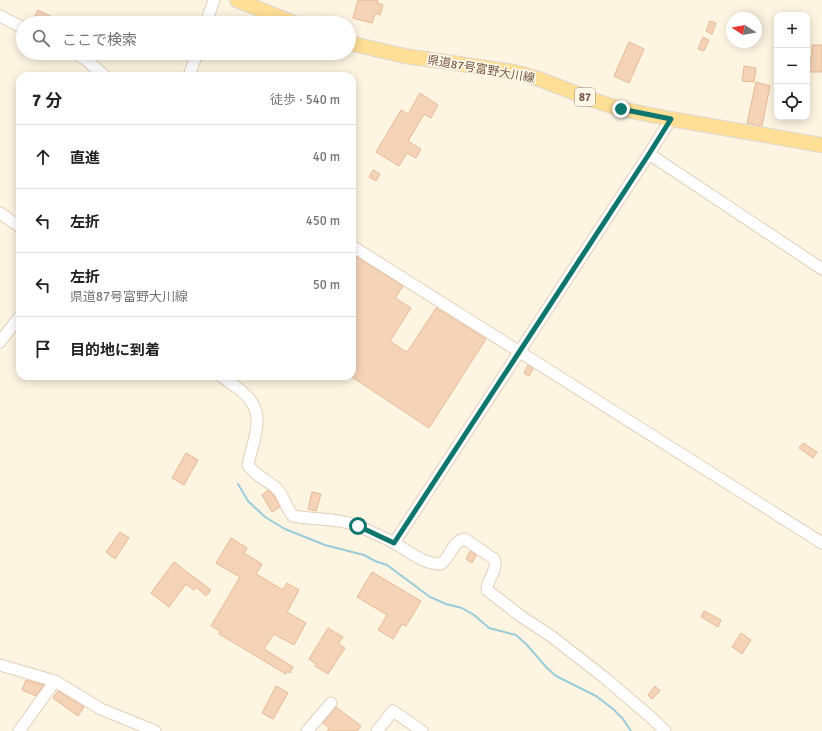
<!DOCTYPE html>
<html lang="ja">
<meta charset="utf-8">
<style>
:root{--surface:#fff;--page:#f2f2f2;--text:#222;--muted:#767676;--line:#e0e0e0}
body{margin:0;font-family:Signika,"Noto Sans JP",sans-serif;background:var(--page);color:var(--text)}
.controls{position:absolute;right:12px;top:12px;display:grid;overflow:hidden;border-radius:8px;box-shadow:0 2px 10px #0003}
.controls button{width:36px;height:36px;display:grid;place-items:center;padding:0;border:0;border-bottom:1px solid var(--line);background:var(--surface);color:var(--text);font:20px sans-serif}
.compass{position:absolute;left:726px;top:12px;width:36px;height:36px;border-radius:50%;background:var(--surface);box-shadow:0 2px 10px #0003;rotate:281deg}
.stop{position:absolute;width:12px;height:12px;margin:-9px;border:3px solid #0f766e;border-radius:50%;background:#fff}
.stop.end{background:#0f766e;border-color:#fff;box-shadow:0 1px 4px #0008}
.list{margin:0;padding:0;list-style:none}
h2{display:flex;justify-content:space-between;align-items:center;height:52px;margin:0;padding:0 16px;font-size:17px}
h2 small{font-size:13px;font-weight:400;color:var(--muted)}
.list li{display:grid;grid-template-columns:26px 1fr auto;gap:12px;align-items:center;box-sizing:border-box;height:64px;padding:0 16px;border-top:1px solid var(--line)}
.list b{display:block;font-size:15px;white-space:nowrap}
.list p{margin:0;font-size:13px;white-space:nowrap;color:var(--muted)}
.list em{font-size:13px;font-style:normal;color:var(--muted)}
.icon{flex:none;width:22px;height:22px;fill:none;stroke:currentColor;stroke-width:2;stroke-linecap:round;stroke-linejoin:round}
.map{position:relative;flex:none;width:822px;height:731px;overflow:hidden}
.search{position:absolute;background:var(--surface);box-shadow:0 2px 10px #0003;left:16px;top:16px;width:340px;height:44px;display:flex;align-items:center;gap:10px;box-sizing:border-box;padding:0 14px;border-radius:22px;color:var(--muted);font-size:15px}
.panel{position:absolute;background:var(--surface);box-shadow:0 2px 10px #0003;left:16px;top:72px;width:340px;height:308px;border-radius:12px}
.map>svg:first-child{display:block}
</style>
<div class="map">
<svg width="822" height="731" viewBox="0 0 822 731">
<rect width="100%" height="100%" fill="#fdf4e1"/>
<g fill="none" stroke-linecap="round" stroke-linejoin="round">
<path stroke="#9accda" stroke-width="2" d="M238 484 248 501 265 517 285 529 325 545 364 555 375 561 387 565 430 597 446 604 462 608 474 615 489 628 516 635 527 645 547 668 556 676 596 696 613 709 623 719 631 731"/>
</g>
<g fill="#f4d3b7" stroke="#e7ba97">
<path d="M358 0H378L377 3 383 5 380 15 375 13 372 23 353 18Z"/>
<path d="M38 10 50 16 46 23H31Z"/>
<path d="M710 21 716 23 712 34 706 31Z"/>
<path d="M703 37 709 40 704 51 698 49Z"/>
<path d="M629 42 644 49 629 83 614 76Z"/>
<path d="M812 45H822V72H807V57H812Z"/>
<path d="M744 66 756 68 754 82 742 81Z"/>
<path d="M756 82 770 86 762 126 747 123Z"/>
<path d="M420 93 438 105 431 118 424 114 408 141 421 149 416 158 407 153 399 166 376 152 401 110 408 114Z"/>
<path d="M373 170 380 174 376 181 369 177Z"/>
<path d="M352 254 403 286 395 298 411 308 390 341 406 352 410 348 436 308 486 339 429 428 352 377Z"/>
<path d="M528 365 533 369 529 376 524 373Z"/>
<path d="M803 443 817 452 813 458 799 448Z"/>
<path d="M186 453 198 460 184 485 172 478Z"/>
<path d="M268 490 274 496 280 507 272 512 262 495Z"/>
<path d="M312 492 321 494 316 511 308 509Z"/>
<path d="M120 532 129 538 115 559 106 552Z"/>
<path d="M231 538 247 548 244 553 262 564 256 574 283 590 287 583 299 590 287 612 306 623 294 645 274 634 264 649 293 667 290 673 287 671 286 674 219 634 220 631 211 626 240 577 216 563Z"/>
<path d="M470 551 476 555 472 563 466 559Z"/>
<path d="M174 562 211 590 206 596 196 587 194 590 186 584 169 607 151 593Z"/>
<path d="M372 572 421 601 406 626 402 624 393 639 378 630 387 615 357 597Z"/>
<path d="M704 611 721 620 718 627 701 617Z"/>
<path d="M328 628 343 637 338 644 345 648 328 674 315 666 316 664 309 659Z"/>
<path d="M741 633 751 640 742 654 732 647Z"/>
<path d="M26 680 44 685 36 696 22 690Z"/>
<path d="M276 686 288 693 273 719 262 713Z"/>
<path d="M655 686 660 691 652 699 648 695Z"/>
<path d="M58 691 84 707 78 716 53 698Z"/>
<path d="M336 707 361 726 357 731H327L329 728 323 723Z"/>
</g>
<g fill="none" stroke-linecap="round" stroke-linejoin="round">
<g stroke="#e2d0bc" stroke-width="13">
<g id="minor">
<path d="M0 16 23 28"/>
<path d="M206 23 214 0"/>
<path d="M73 53 85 59 105 76"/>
<path d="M189 76 197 53"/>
<path d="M649 154 822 269"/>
<path d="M0 213 20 227"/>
<path d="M352 246 822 543"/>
<path d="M0 342 20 316"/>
<path d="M221 376C230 383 244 391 250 400 265 418 252 444 248 465 256 477 268 480 277 489 284 496 286 508 293 516 315 520 340 518 360 527 372 532 385 538 396 544 411 553 424 564 441 564 451 557 452 541 465 539L494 559C499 571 486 579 487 590L522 617 551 636 605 678 654 720 665 731"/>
<path d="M394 543 649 154 671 119"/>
<path d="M0 665 55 681 101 709 155 731"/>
<path d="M19 731 55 681"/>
<path d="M307 731 331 703"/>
<path d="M377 731 393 711 422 731"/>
</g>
</g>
<g stroke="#ded7d3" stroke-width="16">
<g id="major">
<path d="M237 0 294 23"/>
<path d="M349 43 405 56 515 72 539 79 593 100 621 109 671 119 822 145"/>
</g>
</g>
<use href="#minor" stroke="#fff" stroke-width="11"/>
<use href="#major" stroke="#ffdf96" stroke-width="14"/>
</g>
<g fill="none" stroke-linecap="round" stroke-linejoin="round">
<path stroke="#0f766e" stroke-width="5" d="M358 526 394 543 649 154 671 119 621 109"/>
</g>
<g text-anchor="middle" stroke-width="3.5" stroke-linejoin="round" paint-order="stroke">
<rect fill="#fff7e8" stroke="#9e8977" stroke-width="1" x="575" y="88" width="20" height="18" rx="3"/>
<g font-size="11" font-weight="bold" fill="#755a47">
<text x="585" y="101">87</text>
</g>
<g font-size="12" fill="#755a47" stroke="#fff7e8">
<text transform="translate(481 69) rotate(10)" y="4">県道87号富野大川線</text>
</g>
</g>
</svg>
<div class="controls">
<button>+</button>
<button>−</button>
<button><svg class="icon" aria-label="locate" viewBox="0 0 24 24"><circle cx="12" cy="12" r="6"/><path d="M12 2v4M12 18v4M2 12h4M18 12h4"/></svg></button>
</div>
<svg class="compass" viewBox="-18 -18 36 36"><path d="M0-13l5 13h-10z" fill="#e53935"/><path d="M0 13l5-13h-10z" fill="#767676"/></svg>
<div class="stop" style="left:358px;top:526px"></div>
<div class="stop end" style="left:621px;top:109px"></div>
<div class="search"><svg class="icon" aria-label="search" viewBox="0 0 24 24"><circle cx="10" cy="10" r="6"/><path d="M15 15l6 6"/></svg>ここで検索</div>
<section class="panel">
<h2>7 分<small>徒歩 · 540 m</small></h2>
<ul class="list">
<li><svg class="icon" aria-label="ahead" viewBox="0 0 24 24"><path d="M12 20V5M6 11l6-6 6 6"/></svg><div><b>直進</b></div><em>40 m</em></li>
<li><svg class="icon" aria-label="left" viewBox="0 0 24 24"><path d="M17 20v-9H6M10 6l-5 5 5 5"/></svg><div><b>左折</b></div><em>450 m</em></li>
<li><svg class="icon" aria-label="left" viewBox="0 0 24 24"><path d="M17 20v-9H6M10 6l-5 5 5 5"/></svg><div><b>左折</b><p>県道87号富野大川線</p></div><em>50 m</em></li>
<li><svg class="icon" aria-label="arrive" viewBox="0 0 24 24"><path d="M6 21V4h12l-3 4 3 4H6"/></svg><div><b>目的地に到着</b></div></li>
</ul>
</section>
</div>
